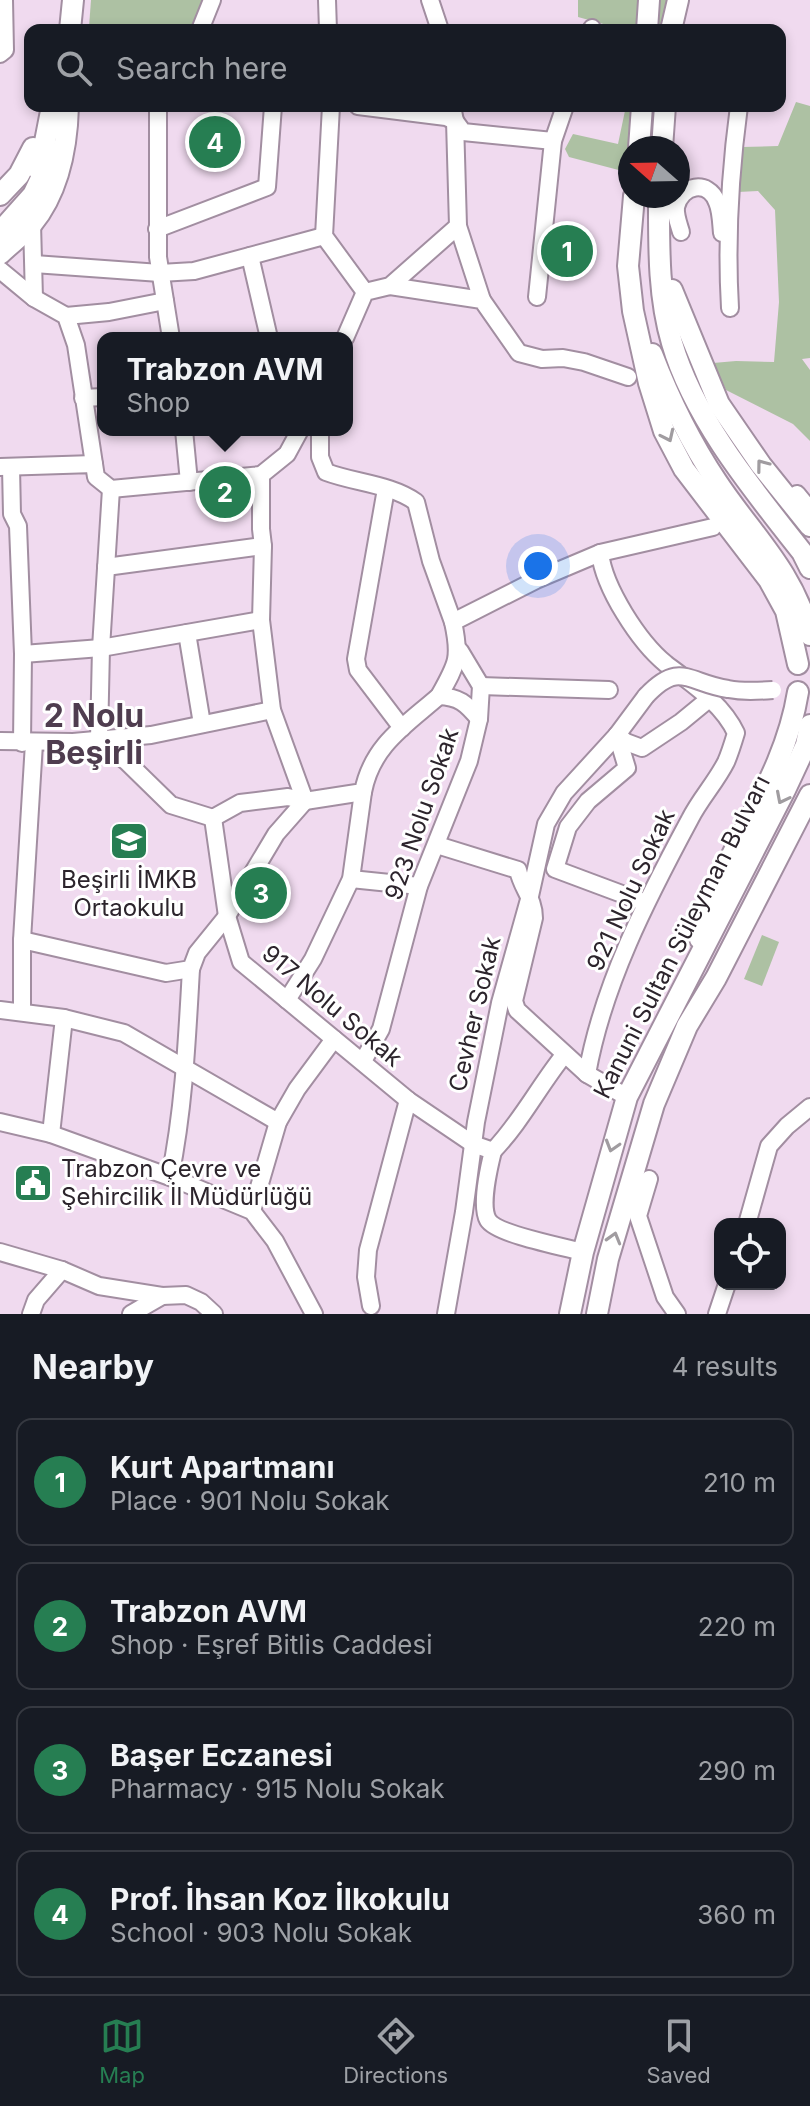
<!DOCTYPE html>
<meta charset="utf-8">
<style>
:root{--surface:#171b24;--page:#20242c;--text:#f1f3f6;--muted:#9ea1a6;--line:#363941;--accent:#267e52}
body{margin:0;font-family:Inter,sans-serif;background:var(--page);color:var(--text)}
.controls{position:absolute;right:24px;bottom:24px;display:grid;overflow:hidden;border-radius:16px;box-shadow:0 4px 12px #0003}
.controls button{width:72px;height:72px;display:grid;place-items:center;padding:0;border:0;border-bottom:2px solid var(--line);background:var(--surface);color:var(--text);font:40px sans-serif}
.compass{position:absolute;left:618px;top:136px;width:72px;height:72px;border-radius:50%;background:var(--surface);box-shadow:0 4px 12px #0003;rotate:290deg}
.you{position:absolute;left:538px;top:566px;width:28px;height:28px;margin:-20px;border:6px solid #fff;border-radius:50%;background:#1a73e8;box-shadow:0 0 0 12px #1a73e833}
.badge{display:grid;place-items:center;width:52px;height:52px;border-radius:50%;background:var(--accent);color:#fff;font-size:26px;font-weight:700}
.pin{position:absolute;translate:-50% -50%;border:4px solid #fff;box-shadow:0 2px 8px #0006}
.popup{position:absolute;left:97px;top:332px;width:256px;height:104px;box-sizing:border-box;display:grid;place-content:center;border-radius:16px;background:var(--surface);filter:drop-shadow(0 2px 6px #0005);font-size:26px;white-space:nowrap;color:var(--muted)}
.popup b{font-size:30px;color:var(--text)}
.popup::after{content:'';position:absolute;left:50%;top:100%;margin-left:-16px;border:16px solid transparent;border-top-color:var(--surface)}
.list{margin:0;padding:0;list-style:none}
h2{display:flex;justify-content:space-between;align-items:center;height:104px;margin:0;padding:0 32px;font-size:34px}
h2 small{font-size:26px;font-weight:400;color:var(--muted)}
.list li{display:grid;grid-template-columns:52px 1fr auto;gap:24px;align-items:center;box-sizing:border-box;height:128px;margin:0 16px 16px;padding:0 16px;border:2px solid var(--line);border-radius:16px}
.list b{display:block;font-size:30px;white-space:nowrap}
.list p{margin:0;font-size:26px;white-space:nowrap;color:var(--muted)}
.list em{font-size:26px;font-style:normal;color:var(--muted)}
.icon{flex:none;width:44px;height:44px;fill:none;stroke:currentColor;stroke-width:2;stroke-linecap:round;stroke-linejoin:round}
.map{position:relative;flex:none;width:810px;height:1314px;overflow:hidden}
.search{position:absolute;background:var(--surface);box-shadow:0 4px 12px #0003;left:24px;right:24px;top:24px;height:88px;display:flex;align-items:center;gap:20px;box-sizing:border-box;padding:0 28px;border-radius:16px;color:var(--muted);font-size:30px}
.sheet{height:680px;background:var(--surface)}
nav{display:flex;justify-content:space-around;align-items:center;box-sizing:border-box;height:112px;border-top:2px solid var(--line);background:var(--surface);font-size:22px;color:var(--muted)}
nav a{display:grid;justify-items:center;gap:4px}
nav .on{color:var(--accent)}
.map>svg:first-child{display:block}
</style>
<div class="map">
<svg width="810" height="1314" viewBox="0 0 810 1314">
<rect width="100%" height="100%" fill="#f0daef"/>
<g fill="#adc1a3">
<path d="M91 0H207L194 30H91L89 27Z"/>
<path d="M578 0H678L675 19 687 30H606L607 25 578 17Z"/>
<path d="M796 102 810 106V358L802 359 810 370V441L793 424 726 390 713 363 736 361 774 362 779 302 775 210 758 191 738 192 742 147 778 146Z"/>
<path d="M626 106H657L642 148H630V173L569 157 565 149 573 134 618 144Z"/>
<path d="M762 935 779 942 762 986 744 979Z"/>
</g>
<g fill="none" stroke-linecap="round" stroke-linejoin="round">
<g stroke="#a28ea1" stroke-width="20">
<g id="minor">
<path d="M327 0 328 30"/>
<path d="M430 0 440 30"/>
<path d="M200 30 212 0"/>
<path d="M591 30 592 28"/>
<path d="M0 54 5 50 4 0"/>
<path d="M158 106V257L171 338"/>
<path d="M331 106 324 236 365 292"/>
<path d="M358 106 446 117 455 121 463 132 553 141"/>
<path d="M452 106 455 121 458 226 482 300"/>
<path d="M32 223 34 298"/>
<path d="M157 229 267 187 273 106"/>
<path d="M681 232C679 225 675 215 676 207 681 185 708 179 717 202 721 211 721 223 722 233"/>
<path d="M250 256 269 338"/>
<path d="M34 264 160 273 194 271 324 236"/>
<path d="M0 270 34 298 66 316 76 345 94 464"/>
<path d="M390 286 482 300 519 353 542 359 563 358 584 362 628 377"/>
<path d="M537 297 553 141 565 106"/>
<path d="M730 308C726 240 730 173 739 106"/>
<path d="M66 316 109 312 165 301"/>
<path d="M345 338 365 292 390 286 458 226"/>
<path d="M83 398 103 397"/>
<path d="M184 430 189 482"/>
<path d="M320 430V457L326 472C355 483 391 484 416 502L431 561 453 622"/>
<path d="M0 467 94 464 96 477 111 489 261 475 287 454 300 430"/>
<path d="M11 467 12 514 18 526 23 654 22 743"/>
<path d="M111 489 101 648 99 739 127 762 171 805 213 818 240 803 288 797 305 801 363 792C372 745 406 725 439 696 457 664 461 658 453 622L536 580 600 553 713 527"/>
<path d="M386 489 356 659 358 670 402 728"/>
<path d="M797 494 810 510"/>
<path d="M600 553C604 588 639 642 666 664 692 684 722 703 736 733 733 743 730 753 726 762 716 782 700 799 690 819 647 899 603 984 587 1074L627 1097"/>
<path d="M106 567 263 546"/>
<path d="M187 633 202 724"/>
<path d="M23 654 101 648 261 620"/>
<path d="M481 686 609 690"/>
<path d="M439 696C459 697 466 703 479 719"/>
<path d="M617 735 627 768 588 801 568 827 555 869 646 903"/>
<path d="M617 735 626 742 642 748 681 722 709 699"/>
<path d="M0 741 73 742 151 735 272 710"/>
<path d="M213 818 227 916 241 962 408 1100 473 1144 493 1151C489 1167 480 1206 488 1220 496 1234 564 1247 583 1252"/>
<path d="M437 845 518 870C522 889 534 898 534 918L514 1001 517 1010 587 1074"/>
<path d="M351 879 419 886"/>
<path d="M22 940 166 973 191 969 197 953 227 916 276 834 305 801 272 710 261 620 263 546 261 529V475"/>
<path d="M287 1000 313 959 351 879 363 792"/>
<path d="M0 1010 64 1018 124 1033 278 1122"/>
<path d="M22 1012V940L34 743"/>
<path d="M363 1061 381 1029 419 886 469 761 479 719 481 686 460 651"/>
<path d="M0 1122 51 1134 170 1177 252 1211 275 1241 314 1314"/>
<path d="M51 1134 64 1018"/>
<path d="M493 1151C521 1122 539 1086 564 1055"/>
<path d="M170 1177C184 1108 187 1039 191 969"/>
<path d="M649 1179 638 1216 665 1297 677 1314"/>
<path d="M252 1211 278 1122 297 1089 334 1039"/>
<path d="M747 1224 769 1146 787 1126 810 1107"/>
<path d="M0 1252 62 1270 99 1286 162 1296 186 1295 201 1302 214 1314"/>
<path d="M371 1306 366 1277 368 1250 408 1100"/>
<path d="M31 1314 36 1300 62 1270"/>
<path d="M131 1314 162 1296"/>
<path d="M446 1314 464 1212 476 1122 500 1003 530 896 546 824 564 793 617 735 646 696"/>
<path d="M717 1314 727 1284"/>
</g>
</g>
<g stroke="#a28ea1" stroke-width="24">
<g id="major">
<path d="M70 30 73 0"/>
<path d="M647 30 649 0"/>
<path d="M671 30 678 0"/>
<path d="M639 148 642 106"/>
<path d="M662 148 665 106"/>
<path d="M35 167 44 147 52 106"/>
<path d="M0 195 19 175 33 148"/>
<path d="M634 196 628 266 633 311 649 383 664 431 684 469 769 580 786 611 798 664"/>
<path d="M659 196C659 245 658 296 672 343 694 419 754 491 802 552L810 568"/>
<path d="M0 232 33 195 53 153"/>
<path d="M0 254C10 244 23 235 32 224 59 191 67 147 68 106"/>
<path d="M672 290 719 404 761 465 810 526"/>
<path d="M652 354C669 398 691 443 717 482 752 535 792 569 810 635"/>
<path d="M700 939C721 850 783 785 798 692"/>
<path d="M570 1314 583 1252 627 1097 785 790 806 745 810 725"/>
<path d="M597 1314 608 1259 654 1104 687 1026 716 978 810 795"/>
</g>
</g>
<use href="#minor" stroke="#fff" stroke-width="16"/>
<use href="#major" stroke="#fff" stroke-width="20"/>
<g stroke="#a28ea1" stroke-width="20" stroke-linecap="butt">
<path id="minor-bridge" d="M646 696C680 660 688 683 728 689 743 692 758 691 773 690"/>
</g>
<use href="#minor-bridge" stroke="#fff" stroke-width="16"/>
</g>
<defs><path id="oneway-chevron" d="M-2-3.5L2.5 0L-2 3.5" fill="none" stroke-width="1.6" stroke-linecap="round" stroke-linejoin="round" transform="scale(2)"/></defs>
<g stroke="#a09ca0">
<use href="#oneway-chevron" transform="translate(668 436) rotate(65)"/>
<use href="#oneway-chevron" transform="translate(762 465) rotate(-127)"/>
<use href="#oneway-chevron" transform="translate(782 798) rotate(117)"/>
<use href="#oneway-chevron" transform="translate(612 1146) rotate(107)"/>
<use href="#oneway-chevron" transform="translate(614 1238) rotate(-74)"/>
</g>
<defs>
<g id="school-square" transform="scale(2)"><rect x="-9" y="-9" width="18" height="18" rx="4" fill="#267e52" stroke="#fff"/><path d="M0-5L7-2L0 1L-7-2ZM-4 1L0 2.5L4 1V4Q0 6-4 4Z" fill="#fff"/></g>
<g id="civic-square" transform="scale(2)"><rect x="-9" y="-9" width="18" height="18" rx="4" fill="#267e52" stroke="#fff"/><path d="M-.6-6.5H3V-4.5H.6V-3L4-1V1h2V6H-6V1h2V-1L-.6-3ZM-1.2 2.5V6h2.4V2.5Z" fill="#fff"/></g>
</defs>
<g fill-rule="evenodd">
<use href="#school-square" x="129" y="841"/>
<use href="#civic-square" x="33" y="1183"/>
</g>
<g text-anchor="middle" stroke-width="6" stroke-linejoin="round" paint-order="stroke">
<g font-size="24" fill="#2c242c" stroke="#fff">
<text transform="translate(422 814) rotate(-71)" y="8">923 Nolu Sokak</text>
<text transform="translate(631 890) rotate(-65)" y="8">921 Nolu Sokak</text>
<text transform="translate(682 937) rotate(-63)" y="8">Kanuni Sultan Süleyman Bulvarı</text>
<text transform="translate(332 1006) rotate(40)" y="8">917 Nolu Sokak</text>
<text transform="translate(475 1014) rotate(-77)" y="8">Cevher Sokak</text>
</g>
<g font-size="24" fill="#2c242c" stroke="#fff">
<text x="129" y="888">Beşirli İMKB<tspan x="129" dy="28">Ortaokulu</tspan></text>
<text x="61" y="1177" text-anchor="start">Trabzon Çevre ve<tspan x="61" dy="28">Şehircilik İl Müdürlüğü</tspan></text>
</g>
<g font-size="32" font-weight="bold" fill="#4f3d4f" stroke="#fff">
<text x="94" y="727">2 Nolu<tspan x="94" dy="37">Beşirli</tspan></text>
</g>
</g>
</svg>
<div class="controls">
<button><svg class="icon" aria-label="locate" viewBox="0 0 24 24"><circle cx="12" cy="12" r="6"/><path d="M12 2v4M12 18v4M2 12h4M18 12h4"/></svg></button>
</div>
<svg class="compass" viewBox="-18 -18 36 36"><path d="M0-13l5 13h-10z" fill="#e53935"/><path d="M0 13l5-13h-10z" fill="#9ea1a6"/></svg>
<div class="you"></div>
<div class="pin badge" style="left:567px;top:251px">1</div>
<div class="pin badge" style="left:225px;top:492px">2</div>
<div class="popup"><b>Trabzon AVM</b>Shop</div>
<div class="pin badge" style="left:261px;top:893px">3</div>
<div class="pin badge" style="left:215px;top:142px">4</div>
<div class="search"><svg class="icon" aria-label="search" viewBox="0 0 24 24"><circle cx="10" cy="10" r="6"/><path d="M15 15l6 6"/></svg>Search here</div>
</div>
<section class="sheet">
<h2>Nearby<small>4 results</small></h2>
<ul class="list">
<li><span class="badge">1</span><div><b>Kurt Apartmanı</b><p>Place · 901 Nolu Sokak</p></div><em>210 m</em></li>
<li><span class="badge">2</span><div><b>Trabzon AVM</b><p>Shop · Eşref Bitlis Caddesi</p></div><em>220 m</em></li>
<li><span class="badge">3</span><div><b>Başer Eczanesi</b><p>Pharmacy · 915 Nolu Sokak</p></div><em>290 m</em></li>
<li><span class="badge">4</span><div><b>Prof. İhsan Koz İlkokulu</b><p>School · 903 Nolu Sokak</p></div><em>360 m</em></li>
</ul>
</section>
<nav>
<a class="on"><svg class="icon" aria-label="map" viewBox="0 0 24 24"><path d="M3 6l6-2 6 2 6-2v14l-6 2-6-2-6 2zM9 4v14M15 6v14"/></svg>Map</a>
<a><svg class="icon" aria-label="directions" viewBox="0 0 24 24"><path d="M12 3l9 9-9 9-9-9zM9 14v-3h6M13 9l2 2-2 2"/></svg>Directions</a>
<a><svg class="icon" aria-label="saved" viewBox="0 0 24 24"><path d="M7 4h10v16l-5-4-5 4z"/></svg>Saved</a>
</nav>
